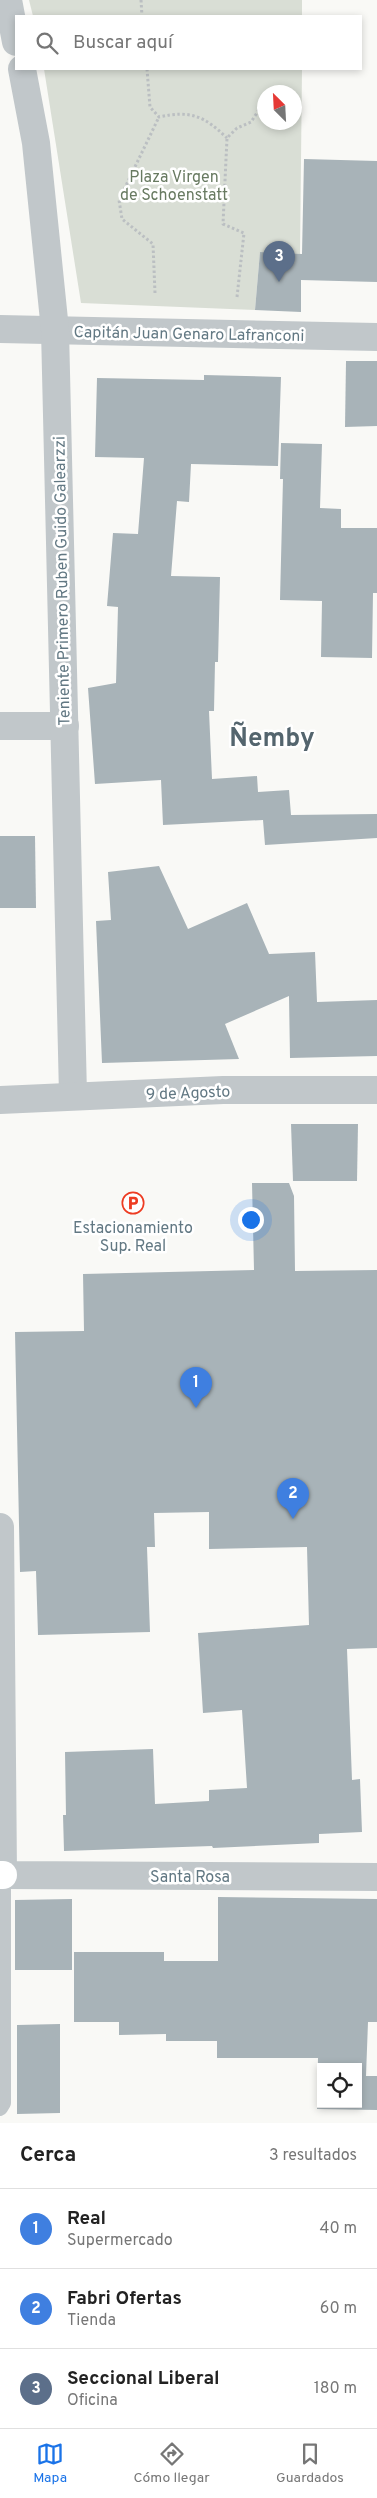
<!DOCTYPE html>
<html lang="es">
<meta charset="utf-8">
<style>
:root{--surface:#fff;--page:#f6f6f6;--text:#222;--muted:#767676;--line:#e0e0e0;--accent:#1a73e8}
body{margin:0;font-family:Overpass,sans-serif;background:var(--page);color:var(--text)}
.controls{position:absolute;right:15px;bottom:15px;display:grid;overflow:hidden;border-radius:0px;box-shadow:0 2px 8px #0003}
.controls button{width:45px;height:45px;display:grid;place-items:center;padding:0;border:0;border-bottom:1px solid var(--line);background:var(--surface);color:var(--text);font:25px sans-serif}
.compass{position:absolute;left:257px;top:85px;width:45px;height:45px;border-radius:50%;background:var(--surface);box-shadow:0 2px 8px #0003;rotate:336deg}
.you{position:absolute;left:250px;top:1219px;width:18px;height:18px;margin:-12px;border:4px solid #fff;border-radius:50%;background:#1a73e8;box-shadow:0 0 0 8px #1a73e833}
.badge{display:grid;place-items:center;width:32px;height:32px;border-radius:50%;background:var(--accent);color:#fff;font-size:16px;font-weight:700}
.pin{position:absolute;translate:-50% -41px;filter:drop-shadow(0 1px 2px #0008)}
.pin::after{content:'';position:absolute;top:26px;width:18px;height:15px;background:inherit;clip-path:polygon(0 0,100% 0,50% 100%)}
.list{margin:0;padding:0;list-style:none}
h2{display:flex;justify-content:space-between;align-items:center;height:65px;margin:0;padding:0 20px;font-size:21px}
h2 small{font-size:16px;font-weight:400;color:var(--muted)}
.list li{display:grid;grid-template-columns:32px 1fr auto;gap:15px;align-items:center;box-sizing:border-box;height:80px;padding:0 20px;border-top:1px solid var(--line)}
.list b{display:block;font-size:19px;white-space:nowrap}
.list p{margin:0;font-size:16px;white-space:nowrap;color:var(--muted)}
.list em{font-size:16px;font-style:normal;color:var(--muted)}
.icon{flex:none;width:28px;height:28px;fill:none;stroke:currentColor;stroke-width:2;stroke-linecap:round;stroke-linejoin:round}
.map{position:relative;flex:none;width:377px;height:2123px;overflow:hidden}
.search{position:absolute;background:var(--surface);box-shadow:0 2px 8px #0003;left:15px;right:15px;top:15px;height:55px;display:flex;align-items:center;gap:12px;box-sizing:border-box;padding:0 18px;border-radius:0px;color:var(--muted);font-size:19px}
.sheet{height:305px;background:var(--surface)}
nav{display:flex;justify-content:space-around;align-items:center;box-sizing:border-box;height:70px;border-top:1px solid var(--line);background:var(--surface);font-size:14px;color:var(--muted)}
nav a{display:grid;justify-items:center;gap:2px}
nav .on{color:var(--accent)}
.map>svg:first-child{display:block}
</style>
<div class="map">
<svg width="377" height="2123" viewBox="0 0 377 2123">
<rect width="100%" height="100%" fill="#f9f9f6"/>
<g fill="#d9ded5" fill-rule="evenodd">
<path d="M29 0H302V16H33Z"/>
<path d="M44 69H302L300 254 260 252 255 310 81 303ZM264 92H294V122H264Z"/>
</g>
<g fill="#a8b3b8" fill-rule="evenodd">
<path d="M304 159 377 161V282L301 280V312L255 310 260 252 302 254Z"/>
<path d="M346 361H377V426L345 427Z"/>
<path d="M204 375 281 377 278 466 191 464 189 502 177 501 171 576 220 577 218 662H215L214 711H209L212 779 257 776 258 792 289 790 291 815 377 814V838L265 845 263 820 163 825 161 780 95 784 88 688 116 683 118 607 107 606 113 533 138 534 144 458 95 457 97 378 204 380Z"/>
<path d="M281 443 322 444 320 508 341 509V528H377V593H373L372 658 321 657 322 601 280 600 283 479H280Z"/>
<path d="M0 836H35L36 908H0Z"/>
<path d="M159 866 188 929 247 903 269 954 315 952 317 1002 377 1000V1056L290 1058 289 996 225 1024 239 1059 102 1063 96 921 111 920 108 872Z"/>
<path d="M291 1124H358L357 1181H293Z"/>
<path d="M252 1183H289L294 1196 295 1271 377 1270V1648L347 1649 352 1780 360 1779 362 1832 319 1834V1843L213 1848 212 1846 64 1851 63 1815H66L65 1752 153 1749 155 1804 209 1801V1790L247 1788 242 1710 203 1713 198 1633 309 1625 307 1547 209 1549V1512L154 1513 155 1547H147L150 1632 38 1635 36 1571 20 1572 15 1332 84 1331 83 1274 254 1270Z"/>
<path d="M218 1897 377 1899V2022H368L366 2076H377V2110L317 2109 318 2058H217V2041H166V2034L119 2035V2022H74V1952H164V1961H218ZM321 2067H358V2104H321Z"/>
<path d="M72 1899V1970H15V1900Z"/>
<path d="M60 2024V2113L17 2114V2025Z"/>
</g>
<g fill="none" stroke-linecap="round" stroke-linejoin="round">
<g stroke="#b3bbbf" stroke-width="29">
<path id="secondary" d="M0 1875H3"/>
</g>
<g stroke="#bbbfc2" stroke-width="3" stroke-dasharray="2.5 2.5" stroke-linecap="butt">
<path d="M141 0 142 16"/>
<path d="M147 69 150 107 159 117C191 110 204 116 227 138"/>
<path d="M271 92V91"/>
<path d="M155 293 153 244 122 219 119 200 159 117"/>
<path d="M237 297 244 233 223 224 227 138 237 128 251 122 264 102"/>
</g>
<path stroke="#c1c7ca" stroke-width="16" d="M0 2108 3 2103V1875"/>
<g stroke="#c1c7ca" stroke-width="28">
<path d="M0 329 377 337"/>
<path d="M0 726H65"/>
</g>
<g stroke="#c1c7ca" stroke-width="28">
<path d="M8 0 16 42"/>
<path d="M22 69 36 143 55 330 73 1095"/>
<path d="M0 1100 223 1090H377"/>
<path d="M0 1527 3 1875 377 1877"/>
</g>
<use href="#secondary" stroke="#fff" stroke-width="28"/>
</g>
<defs>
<g id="parking-ring" transform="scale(1.125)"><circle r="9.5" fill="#fff" stroke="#ed3c22" stroke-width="1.5"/><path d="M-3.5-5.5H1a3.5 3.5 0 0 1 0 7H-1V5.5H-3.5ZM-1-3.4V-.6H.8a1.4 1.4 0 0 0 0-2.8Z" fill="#ed3c22"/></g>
</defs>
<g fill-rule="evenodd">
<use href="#parking-ring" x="133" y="1203"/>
</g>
<g text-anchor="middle" stroke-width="5" stroke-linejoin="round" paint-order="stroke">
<g font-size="16" fill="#687a61" stroke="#fff">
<text x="174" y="182">Plaza Virgen<tspan x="174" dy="18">de Schoenstatt</tspan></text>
</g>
<g font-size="16" fill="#627883" stroke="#fff">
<text transform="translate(189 333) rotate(1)" y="6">Capitán Juan Genaro Lafranconi</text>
<text transform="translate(61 581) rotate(-91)" y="6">Teniente Primero Ruben Guido Galearzzi</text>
<text transform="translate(188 1092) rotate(-2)" y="6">9 de Agosto</text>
<text x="190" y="1882">Santa Rosa</text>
</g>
<g font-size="16" fill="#627883" stroke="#fff">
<text x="133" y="1233">Estacionamiento<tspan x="133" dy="18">Sup. Real</tspan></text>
</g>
<g font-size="26" font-weight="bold" fill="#54656e" stroke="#fff">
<text x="272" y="746">Ñemby</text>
</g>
</g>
</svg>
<div class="controls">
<button><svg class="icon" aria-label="locate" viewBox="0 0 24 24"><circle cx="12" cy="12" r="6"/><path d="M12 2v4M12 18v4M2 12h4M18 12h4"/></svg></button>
</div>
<svg class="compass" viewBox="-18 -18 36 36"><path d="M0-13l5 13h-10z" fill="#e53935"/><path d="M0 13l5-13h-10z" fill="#767676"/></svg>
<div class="you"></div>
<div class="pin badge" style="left:196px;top:1408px;background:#3f7fe0">1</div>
<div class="pin badge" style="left:293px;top:1519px;background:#3f7fe0">2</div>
<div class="pin badge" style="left:279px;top:282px;background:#5c6f8a">3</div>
<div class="search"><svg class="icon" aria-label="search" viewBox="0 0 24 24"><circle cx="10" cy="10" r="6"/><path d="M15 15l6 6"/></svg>Buscar aquí</div>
</div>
<section class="sheet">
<h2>Cerca<small>3 resultados</small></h2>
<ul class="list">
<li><span class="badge" style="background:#3f7fe0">1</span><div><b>Real</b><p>Supermercado</p></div><em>40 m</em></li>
<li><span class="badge" style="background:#3f7fe0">2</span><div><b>Fabri Ofertas</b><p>Tienda</p></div><em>60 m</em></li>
<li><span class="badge" style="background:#5c6f8a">3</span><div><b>Seccional Liberal</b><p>Oficina</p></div><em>180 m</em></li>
</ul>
</section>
<nav>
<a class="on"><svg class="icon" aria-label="map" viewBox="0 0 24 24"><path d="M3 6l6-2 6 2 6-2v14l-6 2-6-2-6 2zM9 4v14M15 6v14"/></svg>Mapa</a>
<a><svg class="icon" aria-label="directions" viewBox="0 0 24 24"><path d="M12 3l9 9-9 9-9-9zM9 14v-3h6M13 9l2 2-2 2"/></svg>Cómo llegar</a>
<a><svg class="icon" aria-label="saved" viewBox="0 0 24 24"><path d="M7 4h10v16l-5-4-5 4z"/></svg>Guardados</a>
</nav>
